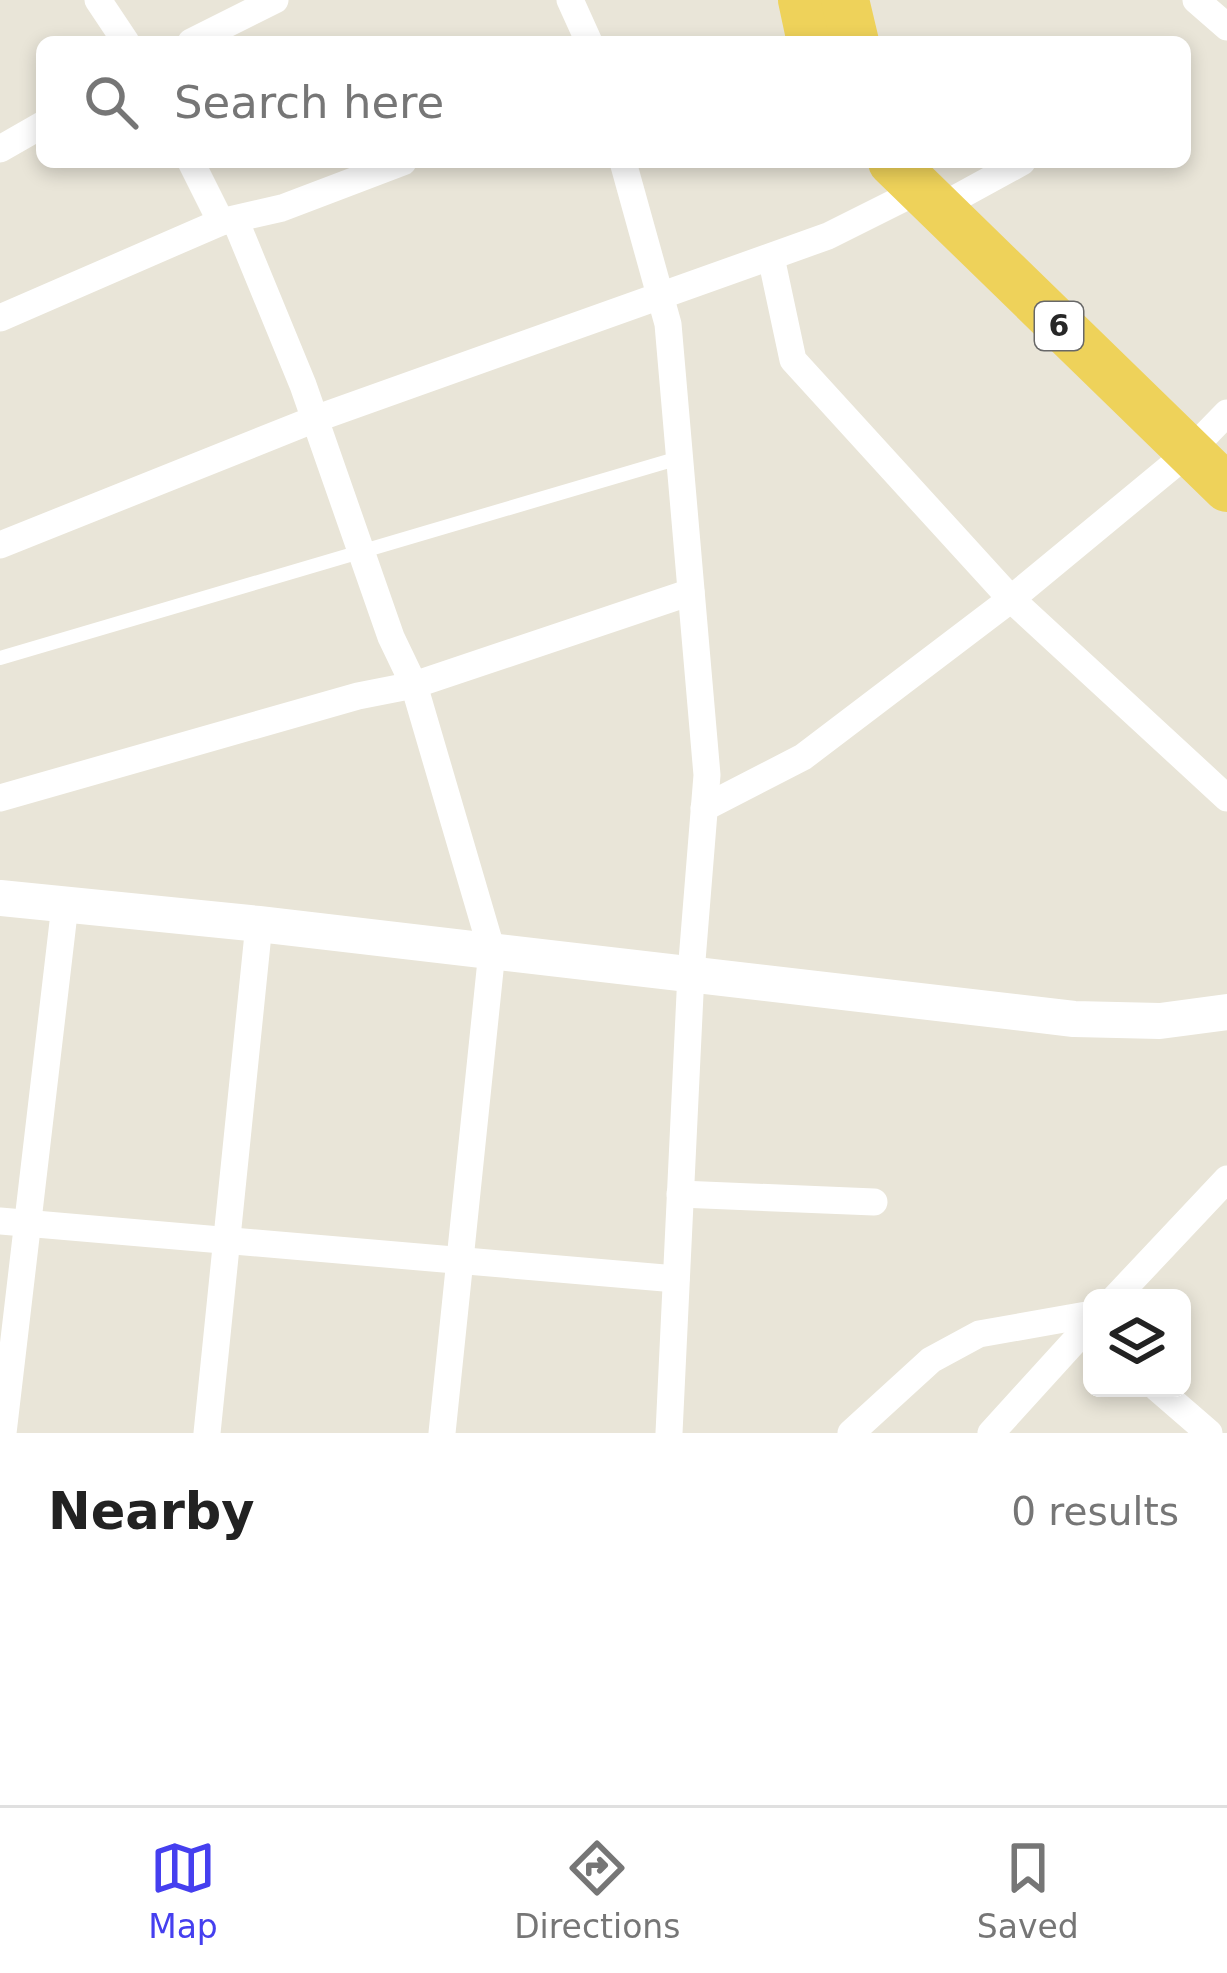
<!DOCTYPE html>
<style>
:root{--surface:#fff;--page:#f2f2f2;--text:#222;--muted:#767676;--line:#e0e0e0;--accent:#453fef}
body{margin:0;font-family:"DejaVu Sans",sans-serif;background:var(--page);color:var(--text)}
.controls{position:absolute;right:36px;bottom:36px;display:grid;overflow:hidden;border-radius:18px;box-shadow:0 6px 18px #0003}
.controls button{width:108px;height:108px;display:grid;place-items:center;padding:0;border:0;border-bottom:3px solid var(--line);background:var(--surface);color:var(--text);font:60px sans-serif}
.list{margin:0;padding:0;list-style:none}
h2{display:flex;justify-content:space-between;align-items:center;height:156px;margin:0;padding:0 48px;font-size:51px}
h2 small{font-size:39px;font-weight:400;color:var(--muted)}
.icon{flex:none;width:66px;height:66px;fill:none;stroke:currentColor;stroke-width:2;stroke-linecap:round;stroke-linejoin:round}
.map{position:relative;flex:none;width:1227px;height:1433px;overflow:hidden}
.search{position:absolute;background:var(--surface);box-shadow:0 6px 18px #0003;left:36px;right:36px;top:36px;height:132px;display:flex;align-items:center;gap:30px;box-sizing:border-box;padding:0 42px;border-radius:18px;color:var(--muted);font-size:45px}
.sheet{height:372px;background:var(--surface)}
nav{display:flex;justify-content:space-around;align-items:center;box-sizing:border-box;height:168px;border-top:3px solid var(--line);background:var(--surface);font-size:33px;color:var(--muted)}
nav a{display:grid;justify-items:center;gap:6px}
nav .on{color:var(--accent)}
.map>svg:first-child{display:block}
</style>
<div class="map">
<svg width="1227" height="1433" viewBox="0 0 1227 1433">
<rect width="100%" height="100%" fill="#e9e5d8"/>
<g fill="none" stroke-linecap="round" stroke-linejoin="round">
<path stroke="#fff" stroke-width="14" d="M0 658 679 458"/>
<g stroke="#fff" stroke-width="27">
<path d="M98 0 126 42"/>
<path d="M570 0 589 42"/>
<path d="M1196 0 1227 27"/>
<path d="M191 42 275 0"/>
<path d="M0 149 42 125"/>
<path d="M191 162 221 222"/>
<path d="M623 162 668 324 707 775 691 973 669 1433"/>
<path d="M938 208 1022 162"/>
<path d="M236 222 303 385 391 637 414 685 492 951 442 1433"/>
<path d="M771 257 793 360 1011 599 1227 798"/>
<path d="M0 318 221 222 282 208 403 162"/>
<path d="M0 545 315 419 828 236 920 190"/>
<path d="M0 798 358 696 414 685 691 592"/>
<path d="M704 808 803 757 1011 599 1189 452 1227 413"/>
<path d="M680 1194 874 1202"/>
<path d="M0 1221 676 1279"/>
<path d="M1115 1298 1227 1179"/>
<path d="M1157 1388 1209 1433"/>
<path d="M3 1433 65 905"/>
<path d="M207 1433 259 924"/>
<path d="M851 1433 931 1360 979 1334 1092 1314"/>
<path d="M991 1433 1092 1322"/>
</g>
<path stroke="#fff" stroke-width="36" d="M0 898 259 924 1074 1019 1160 1021 1227 1012"/>
<g stroke="#eed25a" stroke-width="48">
<path d="M802 0 811 42"/>
<path d="M845 0 855 42"/>
<path d="M892 162 1227 488"/>
</g>
</g>
<g text-anchor="middle" stroke-width="9" stroke-linejoin="round" paint-order="stroke">
<rect fill="#fff" stroke="#686868" stroke-width="3" x="1035" y="302" width="48" height="48" rx="9"/>
<g font-size="30" font-weight="bold" fill="#272727">
<text x="1059" y="336">6</text>
</g>
</g>
</svg>
<div class="controls">
<button><svg class="icon" aria-label="layers" viewBox="0 0 24 24"><path d="M12 4l9 5-9 5-9-5zM3 14l9 5 9-5"/></svg></button>
</div>
<div class="search"><svg class="icon" aria-label="search" viewBox="0 0 24 24"><circle cx="10" cy="10" r="6"/><path d="M15 15l6 6"/></svg>Search here</div>
</div>
<section class="sheet">
<h2>Nearby<small>0 results</small></h2>
<ul class="list">
</ul>
</section>
<nav>
<a class="on"><svg class="icon" aria-label="map" viewBox="0 0 24 24"><path d="M3 6l6-2 6 2 6-2v14l-6 2-6-2-6 2zM9 4v14M15 6v14"/></svg>Map</a>
<a><svg class="icon" aria-label="directions" viewBox="0 0 24 24"><path d="M12 3l9 9-9 9-9-9zM9 14v-3h6M13 9l2 2-2 2"/></svg>Directions</a>
<a><svg class="icon" aria-label="saved" viewBox="0 0 24 24"><path d="M7 4h10v16l-5-4-5 4z"/></svg>Saved</a>
</nav>
